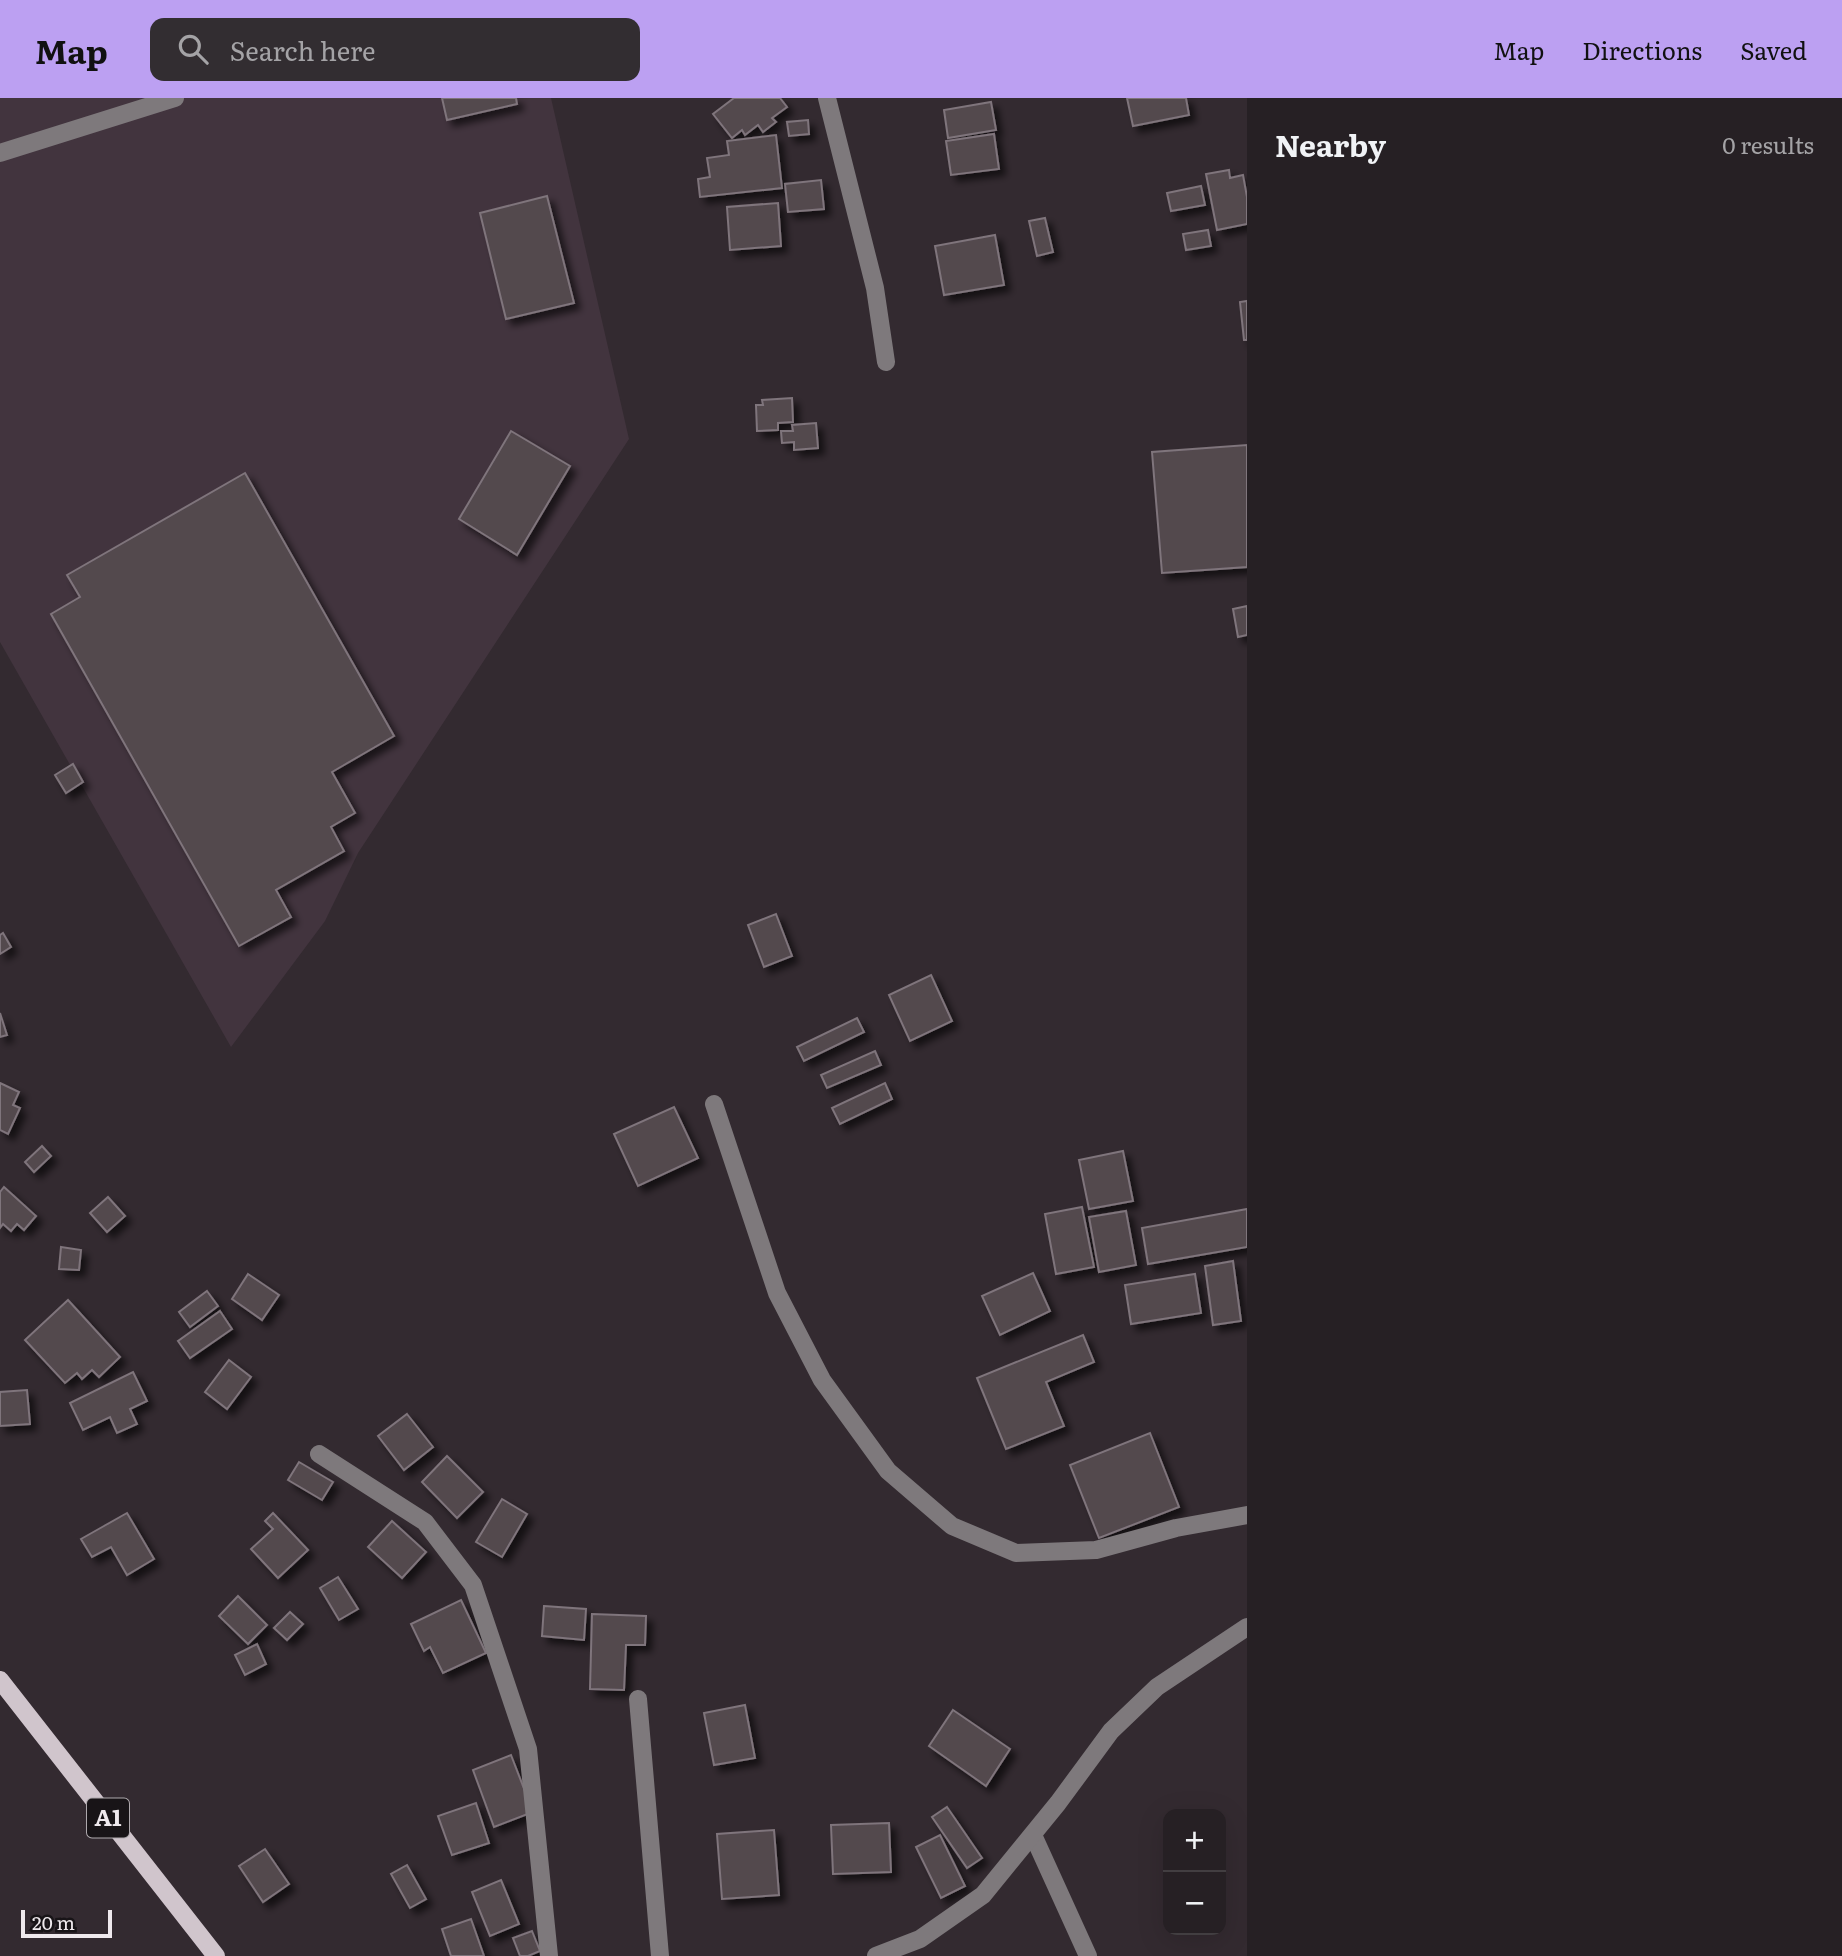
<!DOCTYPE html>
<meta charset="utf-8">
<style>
:root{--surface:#262024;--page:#322d31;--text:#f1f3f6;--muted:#a4a3a6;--line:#423e41;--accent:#bca0f2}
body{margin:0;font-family:Literata,serif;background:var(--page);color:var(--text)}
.controls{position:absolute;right:21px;bottom:21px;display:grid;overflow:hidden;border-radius:14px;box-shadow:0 7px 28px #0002}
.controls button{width:63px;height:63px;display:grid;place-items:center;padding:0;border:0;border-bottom:2px solid var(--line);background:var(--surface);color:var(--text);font:35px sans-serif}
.scale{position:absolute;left:21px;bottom:18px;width:91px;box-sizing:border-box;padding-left:7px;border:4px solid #efe9ed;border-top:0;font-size:19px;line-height:24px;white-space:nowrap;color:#efe9ed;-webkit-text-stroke:5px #181417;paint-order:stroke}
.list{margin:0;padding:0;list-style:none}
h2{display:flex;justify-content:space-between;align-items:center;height:91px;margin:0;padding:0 28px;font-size:30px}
h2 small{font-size:23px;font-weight:400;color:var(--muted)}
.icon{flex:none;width:38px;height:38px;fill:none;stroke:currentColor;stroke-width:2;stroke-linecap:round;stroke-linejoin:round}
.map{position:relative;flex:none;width:1247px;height:1858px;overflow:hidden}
header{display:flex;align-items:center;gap:42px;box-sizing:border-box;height:98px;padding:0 35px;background:var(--accent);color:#111}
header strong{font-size:33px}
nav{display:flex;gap:38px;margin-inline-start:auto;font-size:24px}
.search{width:490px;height:63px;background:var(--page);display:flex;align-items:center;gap:18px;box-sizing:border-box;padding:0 24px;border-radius:14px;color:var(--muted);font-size:26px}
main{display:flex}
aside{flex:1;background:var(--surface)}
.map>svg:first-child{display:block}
</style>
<header>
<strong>Map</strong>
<div class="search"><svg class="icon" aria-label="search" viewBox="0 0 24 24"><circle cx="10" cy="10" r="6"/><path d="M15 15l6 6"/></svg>Search here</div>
<nav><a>Map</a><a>Directions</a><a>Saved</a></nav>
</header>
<main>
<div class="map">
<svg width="1247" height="1858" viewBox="0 0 1247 1858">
<defs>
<filter id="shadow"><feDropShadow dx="6" dy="6" stdDeviation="3.5" flood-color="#0009"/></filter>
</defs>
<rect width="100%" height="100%" fill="#332a30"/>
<path fill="#42343e" d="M0 0H551L629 341 358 755 325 823 231 949 0 544Z"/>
<g fill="#52484e" stroke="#7f747b" stroke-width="2" filter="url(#shadow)">
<path d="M442 0H516L517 6 447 22Z"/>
<path d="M734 0H780L787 9 772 20 776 24 763 34 758 27 745 37 742 32 732 40 713 16Z"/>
<path d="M1127 0H1186L1189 17 1133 28Z"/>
<path d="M991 4 996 32 948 40 944 12Z"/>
<path d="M808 22 809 36 789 38 787 24Z"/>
<path d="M994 36 999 71 951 77 946 43Z"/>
<path d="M776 37 782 90 700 99 698 81 710 79 707 60 729 57 727 43Z"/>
<path d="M1229 72 1230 80 1243 77 1247 99V126L1217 132 1206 76Z"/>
<path d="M821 82 824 111 788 114 785 86Z"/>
<path d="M1201 88 1205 107 1171 113 1167 95Z"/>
<path d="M547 98 574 205 506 221 480 115Z"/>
<path d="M778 105 781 148 730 152 727 109Z"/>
<path d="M1045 120 1053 154 1037 158 1029 123Z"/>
<path d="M1208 132 1211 148 1186 152 1183 136Z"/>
<path d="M995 137 1004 187 944 197 935 148Z"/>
<path d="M1247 203V242H1244L1240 204Z"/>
<path d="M792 300 793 324 778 325V332L757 333 756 307H763L762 302Z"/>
<path d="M816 325 818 350 794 352V344L782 345 781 333H793L792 327Z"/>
<path d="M511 333 570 368 517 457 459 421Z"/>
<path d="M1247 347V469L1162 475 1152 354Z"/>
<path d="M245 375 394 638 332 674 355 715 331 729 344 753 276 792 291 819 239 848 51 516 80 499 67 477Z"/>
<path d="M1247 508V537L1238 539 1233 511Z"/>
<path d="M73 666 83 684 66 695 55 677Z"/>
<path d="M776 816 792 858 764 869 748 827Z"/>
<path d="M3 835 11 849 0 856V837Z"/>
<path d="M931 877 952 923 910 943 889 897Z"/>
<path d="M0 915 7 937 0 939Z"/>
<path d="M857 920 864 934 804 963 797 949Z"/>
<path d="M875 953 881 967 827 990 821 977Z"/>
<path d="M0 985 19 994 13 1007 20 1010 8 1036 0 1032Z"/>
<path d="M885 985 892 1001 840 1026 832 1010Z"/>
<path d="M674 1009 698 1060 638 1088 614 1036Z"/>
<path d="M42 1048 51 1058 34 1074 25 1064Z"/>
<path d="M1123 1053 1133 1103 1089 1111 1079 1062Z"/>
<path d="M4 1089 36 1118 24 1132 17 1126 11 1133 3 1126 0 1130V1094Z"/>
<path d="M108 1099 125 1118 107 1134 90 1115Z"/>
<path d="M1082 1109 1094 1169 1056 1176 1045 1116Z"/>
<path d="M1247 1111V1149L1148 1166 1142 1130Z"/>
<path d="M1126 1113 1136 1167 1099 1174 1089 1119Z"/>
<path d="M61 1149 81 1152 79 1172 59 1171Z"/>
<path d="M1233 1163 1241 1223 1213 1227 1205 1168Z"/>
<path d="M1033 1175 1050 1213 1000 1237 982 1198Z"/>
<path d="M248 1176 279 1197 262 1222 232 1201Z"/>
<path d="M1195 1176 1201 1215 1131 1226 1125 1187Z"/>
<path d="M207 1193 218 1208 190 1229 179 1214Z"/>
<path d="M68 1202 120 1259 99 1279 92 1272 82 1281 77 1275 65 1285 25 1242Z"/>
<path d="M220 1213 232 1231 190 1260 178 1243Z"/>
<path d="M1083 1237 1094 1264 1046 1284 1064 1328 1006 1351 977 1280Z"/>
<path d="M229 1262 251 1279 227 1311 205 1294Z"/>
<path d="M133 1274 147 1303 130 1311 137 1326 117 1335 110 1319 83 1332 70 1305Z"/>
<path d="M27 1292 30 1326 0 1328V1294Z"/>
<path d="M407 1316 433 1349 404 1372 378 1338Z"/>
<path d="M1150 1335 1179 1409 1099 1440 1070 1367Z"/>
<path d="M447 1358 483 1394 457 1420 422 1384Z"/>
<path d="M299 1364 333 1384 322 1402 288 1382Z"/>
<path d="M502 1401 527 1416 502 1459 476 1444Z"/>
<path d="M127 1415 154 1461 127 1477 111 1449 92 1459 81 1441Z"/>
<path d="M273 1415 308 1452 278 1480 251 1451 273 1431 265 1423Z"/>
<path d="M392 1423 426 1454 402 1480 368 1449Z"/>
<path d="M338 1479 358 1511 339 1522 320 1490Z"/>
<path d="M238 1498 267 1527 248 1546 219 1518Z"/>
<path d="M461 1502 486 1555 443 1575 430 1549 424 1553 411 1526Z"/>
<path d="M544 1508 586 1511 584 1542 542 1538Z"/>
<path d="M290 1514 303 1526 287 1542 274 1530Z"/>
<path d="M592 1516 646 1518 645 1547H626L624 1592 590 1591Z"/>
<path d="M257 1546 266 1566 245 1577 235 1557Z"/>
<path d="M745 1607 755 1660 714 1667 704 1615Z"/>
<path d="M953 1612 1010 1651 986 1688 929 1648Z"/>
<path d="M511 1657 533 1714 494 1729 473 1672Z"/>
<path d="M476 1705 489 1745 452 1757 438 1718Z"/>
<path d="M947 1709 982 1760 967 1770 932 1719Z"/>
<path d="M889 1725 891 1774 833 1776 831 1727Z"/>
<path d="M774 1732 779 1797 722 1801 717 1736Z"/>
<path d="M940 1737 965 1788 941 1800 916 1749Z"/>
<path d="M265 1751 289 1786 263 1804 239 1768Z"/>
<path d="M407 1767 426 1801 410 1810 391 1776Z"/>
<path d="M501 1782 519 1826 490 1838 472 1794Z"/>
<path d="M471 1821 484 1858H451L442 1831Z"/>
<path d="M532 1833 540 1853 528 1858H520L513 1840Z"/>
</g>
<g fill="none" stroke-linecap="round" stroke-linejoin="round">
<g stroke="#7e797c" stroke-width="18">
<path d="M827 0 875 190 886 264"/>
<path d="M0 55 175 0"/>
<path d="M714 1006 777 1195 822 1282 888 1373 952 1428 1016 1455 1096 1452 1176 1430 1247 1417"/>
<path d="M319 1356 425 1424 473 1487 528 1651 549 1858"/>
<path d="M638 1601 660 1858"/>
<path d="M1033 1737 1088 1858"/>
<path d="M876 1858 920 1841 983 1797 1058 1705 1111 1633 1157 1589 1247 1529"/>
</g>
<path stroke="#d0c5cc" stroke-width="18" d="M0 1582 216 1858"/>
</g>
<g text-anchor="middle" stroke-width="7" stroke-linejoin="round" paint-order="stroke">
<rect fill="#181417" stroke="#aea9ad" stroke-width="2" x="87" y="1700.5" width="42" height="39" rx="5"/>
<g font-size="23" font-weight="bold" fill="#efe9ed">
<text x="108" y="1728">A1</text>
</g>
</g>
</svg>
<div class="controls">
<button>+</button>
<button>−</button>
</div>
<div class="scale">20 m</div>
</div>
<aside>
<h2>Nearby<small>0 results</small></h2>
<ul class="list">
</ul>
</aside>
</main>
